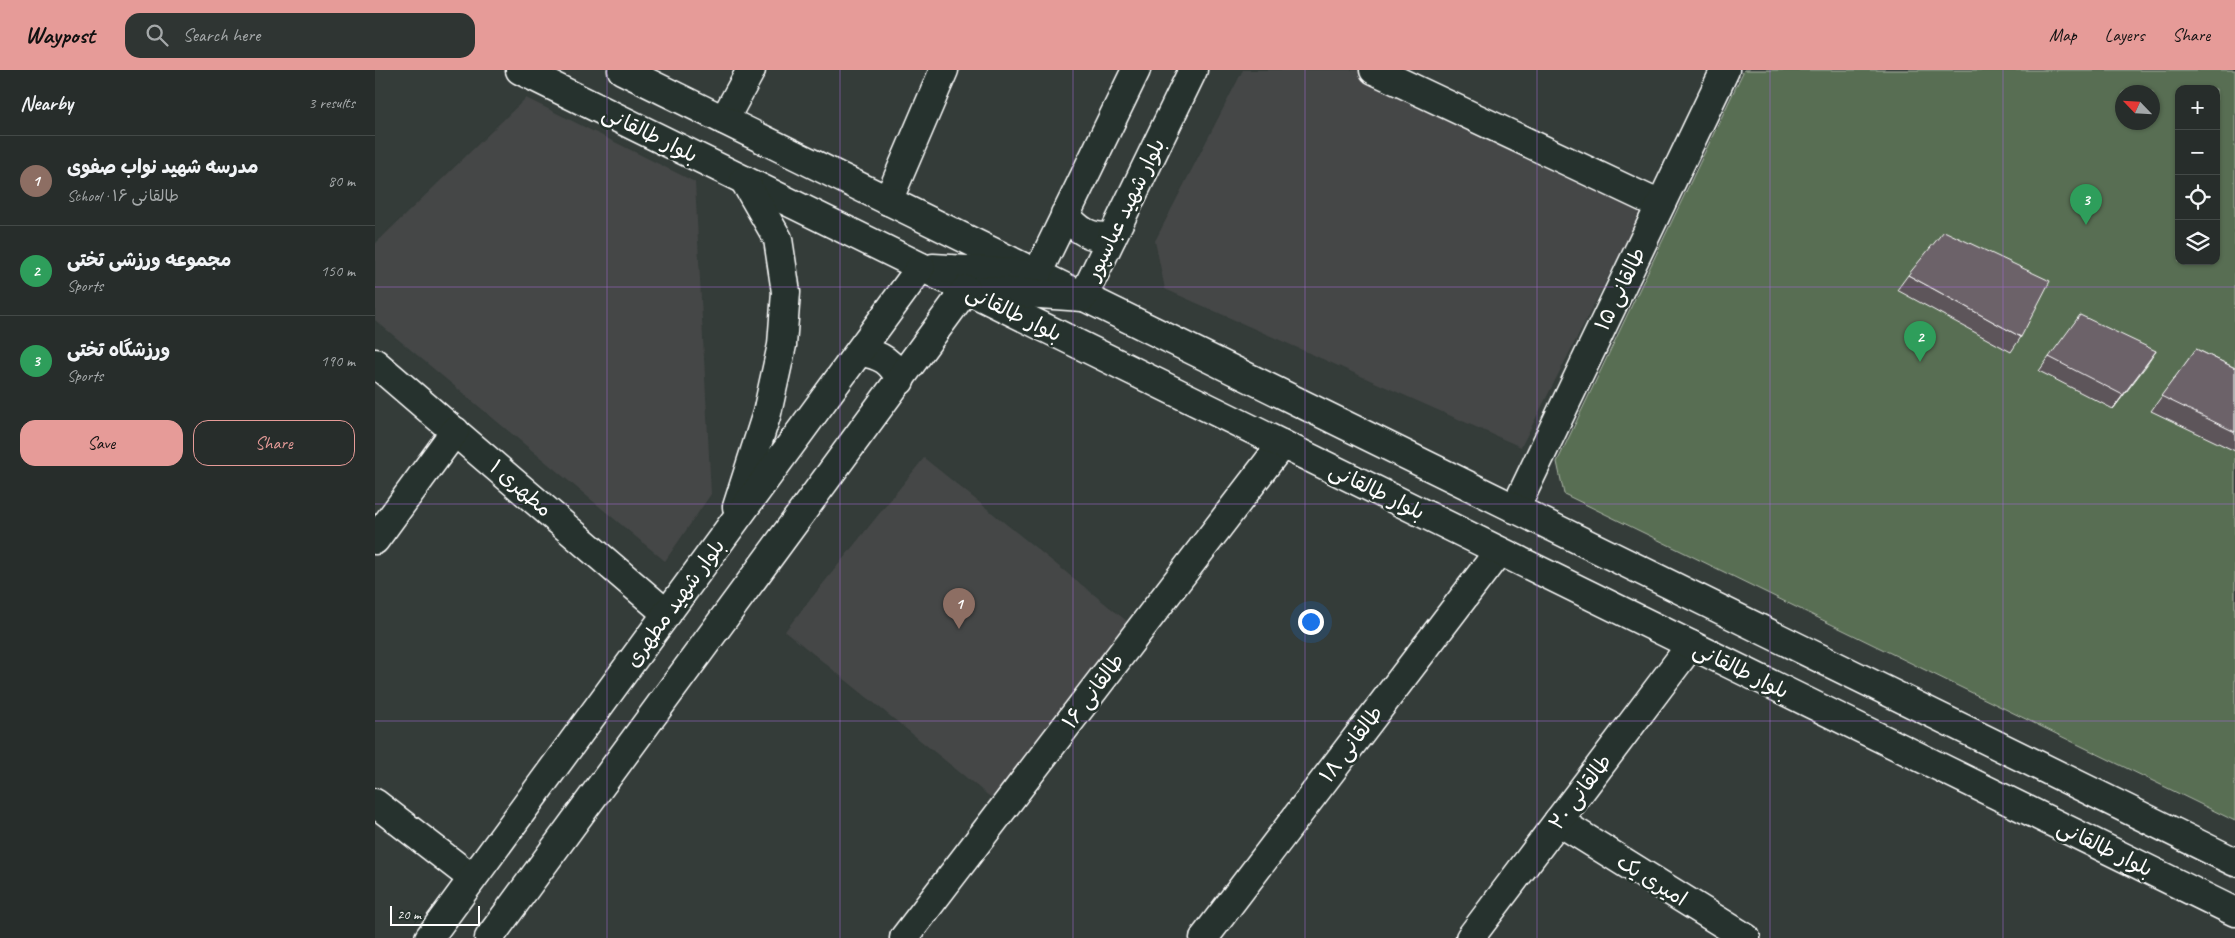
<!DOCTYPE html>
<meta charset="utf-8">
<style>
:root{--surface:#272d2b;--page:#2f3533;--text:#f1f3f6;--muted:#a4a8a9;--line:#434947;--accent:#e69b98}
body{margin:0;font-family:Caveat,"Playpen Sans Arabic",sans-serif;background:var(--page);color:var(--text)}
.controls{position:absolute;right:15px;top:15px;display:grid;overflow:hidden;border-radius:10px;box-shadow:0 1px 4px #0004}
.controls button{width:45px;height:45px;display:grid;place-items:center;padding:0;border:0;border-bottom:1px solid var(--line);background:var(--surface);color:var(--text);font:25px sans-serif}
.compass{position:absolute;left:1740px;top:15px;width:45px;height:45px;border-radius:50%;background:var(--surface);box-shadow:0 1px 4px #0004;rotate:295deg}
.scale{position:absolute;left:15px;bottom:12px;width:90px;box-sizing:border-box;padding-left:5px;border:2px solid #fff;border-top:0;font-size:14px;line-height:18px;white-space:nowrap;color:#fff;-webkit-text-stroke:4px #26332d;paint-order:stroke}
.you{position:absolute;left:935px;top:551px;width:18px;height:18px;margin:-12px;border:4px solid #fff;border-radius:50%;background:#1a73e8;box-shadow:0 0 0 8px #1a73e833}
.badge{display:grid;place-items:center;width:32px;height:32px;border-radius:50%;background:var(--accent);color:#fff;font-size:16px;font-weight:700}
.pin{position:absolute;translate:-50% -41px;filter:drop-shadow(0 1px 2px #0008)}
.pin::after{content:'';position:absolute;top:26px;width:18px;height:15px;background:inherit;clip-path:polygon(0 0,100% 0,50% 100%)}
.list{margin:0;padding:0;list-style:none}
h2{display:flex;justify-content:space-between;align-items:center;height:65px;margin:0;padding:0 20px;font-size:21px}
h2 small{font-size:16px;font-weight:400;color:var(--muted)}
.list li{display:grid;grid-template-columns:32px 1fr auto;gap:15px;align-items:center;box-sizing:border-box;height:90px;padding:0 20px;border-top:1px solid var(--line)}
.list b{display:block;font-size:19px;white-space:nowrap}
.list p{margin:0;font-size:16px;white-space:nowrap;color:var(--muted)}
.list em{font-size:16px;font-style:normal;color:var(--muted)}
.actions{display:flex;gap:10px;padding:15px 20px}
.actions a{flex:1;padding:11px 0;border:1px solid var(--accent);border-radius:15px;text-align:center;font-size:18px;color:var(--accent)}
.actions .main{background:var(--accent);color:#111}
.icon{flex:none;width:28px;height:28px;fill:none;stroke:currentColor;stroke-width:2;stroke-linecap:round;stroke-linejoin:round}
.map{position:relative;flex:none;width:1860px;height:868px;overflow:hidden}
header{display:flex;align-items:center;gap:30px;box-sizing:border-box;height:70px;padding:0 25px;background:var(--accent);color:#111}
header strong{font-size:24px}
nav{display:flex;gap:28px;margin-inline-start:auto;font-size:18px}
.search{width:350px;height:45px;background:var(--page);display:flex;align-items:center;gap:12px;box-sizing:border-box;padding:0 18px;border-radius:15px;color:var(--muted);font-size:19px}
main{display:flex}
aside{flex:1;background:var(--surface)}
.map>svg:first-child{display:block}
</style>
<header>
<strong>Waypost</strong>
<div class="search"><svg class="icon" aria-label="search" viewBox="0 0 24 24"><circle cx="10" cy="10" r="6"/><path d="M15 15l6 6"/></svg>Search here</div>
<nav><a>Map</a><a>Layers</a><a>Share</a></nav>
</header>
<main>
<aside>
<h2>Nearby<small>3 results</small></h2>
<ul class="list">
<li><span class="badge" style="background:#8d6e63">1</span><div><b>مدرسه شهید نواب صفوی</b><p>School · طالقانی ۱۶</p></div><em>80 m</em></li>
<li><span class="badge" style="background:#2e9e5b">2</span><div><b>مجموعه ورزشی تختی</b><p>Sports</p></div><em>150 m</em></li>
<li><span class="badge" style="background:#2e9e5b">3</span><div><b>ورزشگاه تختی</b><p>Sports</p></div><em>190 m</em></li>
</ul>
<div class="actions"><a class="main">Save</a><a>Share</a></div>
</aside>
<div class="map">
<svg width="1860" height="868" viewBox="0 0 1860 868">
<rect width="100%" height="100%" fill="#343c39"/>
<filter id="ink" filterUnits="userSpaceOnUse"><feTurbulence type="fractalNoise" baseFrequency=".02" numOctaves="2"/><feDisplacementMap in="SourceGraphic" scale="10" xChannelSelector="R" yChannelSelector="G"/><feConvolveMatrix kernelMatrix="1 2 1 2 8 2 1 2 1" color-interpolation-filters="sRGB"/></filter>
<g filter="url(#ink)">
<g fill="#454747">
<path d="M868 0H984L1269 137 1146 377 790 219 780 171Z"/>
<path d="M151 28 320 112 336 424 290 491 0 250V174Z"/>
<path d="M549 388 758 556 619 730 410 561Z"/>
</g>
<path fill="#586e52" stroke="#acb6a8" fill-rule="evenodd" d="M1369 0H1860V751L1189 424 1182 392ZM1804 19H1841V191H1804ZM1748 22H1778V52H1748Z"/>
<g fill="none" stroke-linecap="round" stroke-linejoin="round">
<g stroke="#fff" stroke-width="31">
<g id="minor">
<path d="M999 0 1285 135"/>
<path d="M349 50 376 0"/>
<path d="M513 131 569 0"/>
<path d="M0 293 292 544"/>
<path d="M1140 439 1350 0"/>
<path d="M0 470 80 361"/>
<path d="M0 733 97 808"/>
<path d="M1183 751 1371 868"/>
<path d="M529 868 907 374"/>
<path d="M829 868 1124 481"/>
<path d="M1095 868 1316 575"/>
</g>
</g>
<g stroke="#fff" stroke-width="31">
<g id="secondary">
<path d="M145 0 1860 842"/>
<path d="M247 0 1860 792"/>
<path d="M690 144C703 161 715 168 737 167"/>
<path d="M558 198 662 204 761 0"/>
<path d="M605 220 708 227 818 0"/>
<path d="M485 282C505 284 518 292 525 311"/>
<path d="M362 437 392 343 407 275 411 222 403 169 369 110"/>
<path d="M54 868 546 197"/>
<path d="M114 868 591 219"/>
</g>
</g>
<use href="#minor" stroke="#26332d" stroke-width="28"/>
<use href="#secondary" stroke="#26332d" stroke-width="28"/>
</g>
<g fill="#5d545a" stroke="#fff">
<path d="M1533 205 1646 267 1636 282 1522 220Z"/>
<path d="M1821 279 1860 298V381L1776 341Z"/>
<path d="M1781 281 1738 339 1664 301 1674 287Z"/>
</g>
<path fill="#4c454a" stroke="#fff" d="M1781 281 1771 296 1738 339 1748 325Z"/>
<g fill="#6c6269" stroke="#fff">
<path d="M1569 161 1675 211 1646 267 1533 205Z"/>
<path d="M1705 245 1781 281 1748 325 1674 287Z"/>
<path d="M1821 279 1860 298V362L1786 326Z"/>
</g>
</g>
<path fill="none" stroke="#a36bd2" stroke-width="1" stroke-opacity="0.55" d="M232 0V868M465 0V868M698 0V868M930 0V868M1162 0V868M1395 0V868M1628 0V868M0 217H1860M0 434H1860M0 651H1860"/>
<g text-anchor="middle" stroke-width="5" stroke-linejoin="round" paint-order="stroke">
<g font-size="21" fill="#fff" stroke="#26332d">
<text transform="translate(275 64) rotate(26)" y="7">بلوار طالقانی</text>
<text transform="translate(750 139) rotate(-64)" y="7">بلوار شهید عباسپور</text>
<text transform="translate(1245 219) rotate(-64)" y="7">طالقانی ۱۵</text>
<text transform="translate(639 243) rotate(26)" y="7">بلوار طالقانی</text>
<text transform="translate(146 418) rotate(41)" y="7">مطهری ۱</text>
<text transform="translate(1002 421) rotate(26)" y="7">بلوار طالقانی</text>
<text transform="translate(300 533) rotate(-54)" y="7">بلوار شهید مطهری</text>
<text transform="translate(1366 600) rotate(26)" y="7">بلوار طالقانی</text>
<text transform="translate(718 621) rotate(-53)" y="7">طالقانی ۱۶</text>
<text transform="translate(976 674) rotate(-53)" y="7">طالقانی ۱۸</text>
<text transform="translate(1205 722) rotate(-53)" y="7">طالقانی ۲۰</text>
<text transform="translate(1730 778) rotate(26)" y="7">بلوار طالقانی</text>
<text transform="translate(1277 810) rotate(32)" y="7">امیری یک</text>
</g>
</g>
</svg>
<div class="controls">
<button>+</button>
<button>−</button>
<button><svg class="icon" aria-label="locate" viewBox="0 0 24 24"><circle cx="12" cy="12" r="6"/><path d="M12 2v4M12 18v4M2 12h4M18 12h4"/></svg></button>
<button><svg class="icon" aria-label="layers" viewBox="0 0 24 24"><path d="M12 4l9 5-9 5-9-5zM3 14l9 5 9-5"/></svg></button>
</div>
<svg class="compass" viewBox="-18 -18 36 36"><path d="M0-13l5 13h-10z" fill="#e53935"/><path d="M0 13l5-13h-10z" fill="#a4a8a9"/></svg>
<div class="scale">20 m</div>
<div class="you"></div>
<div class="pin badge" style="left:584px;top:559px;background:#8d6e63">1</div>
<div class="pin badge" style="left:1545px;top:292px;background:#2e9e5b">2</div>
<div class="pin badge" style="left:1711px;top:155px;background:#2e9e5b">3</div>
</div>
</main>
